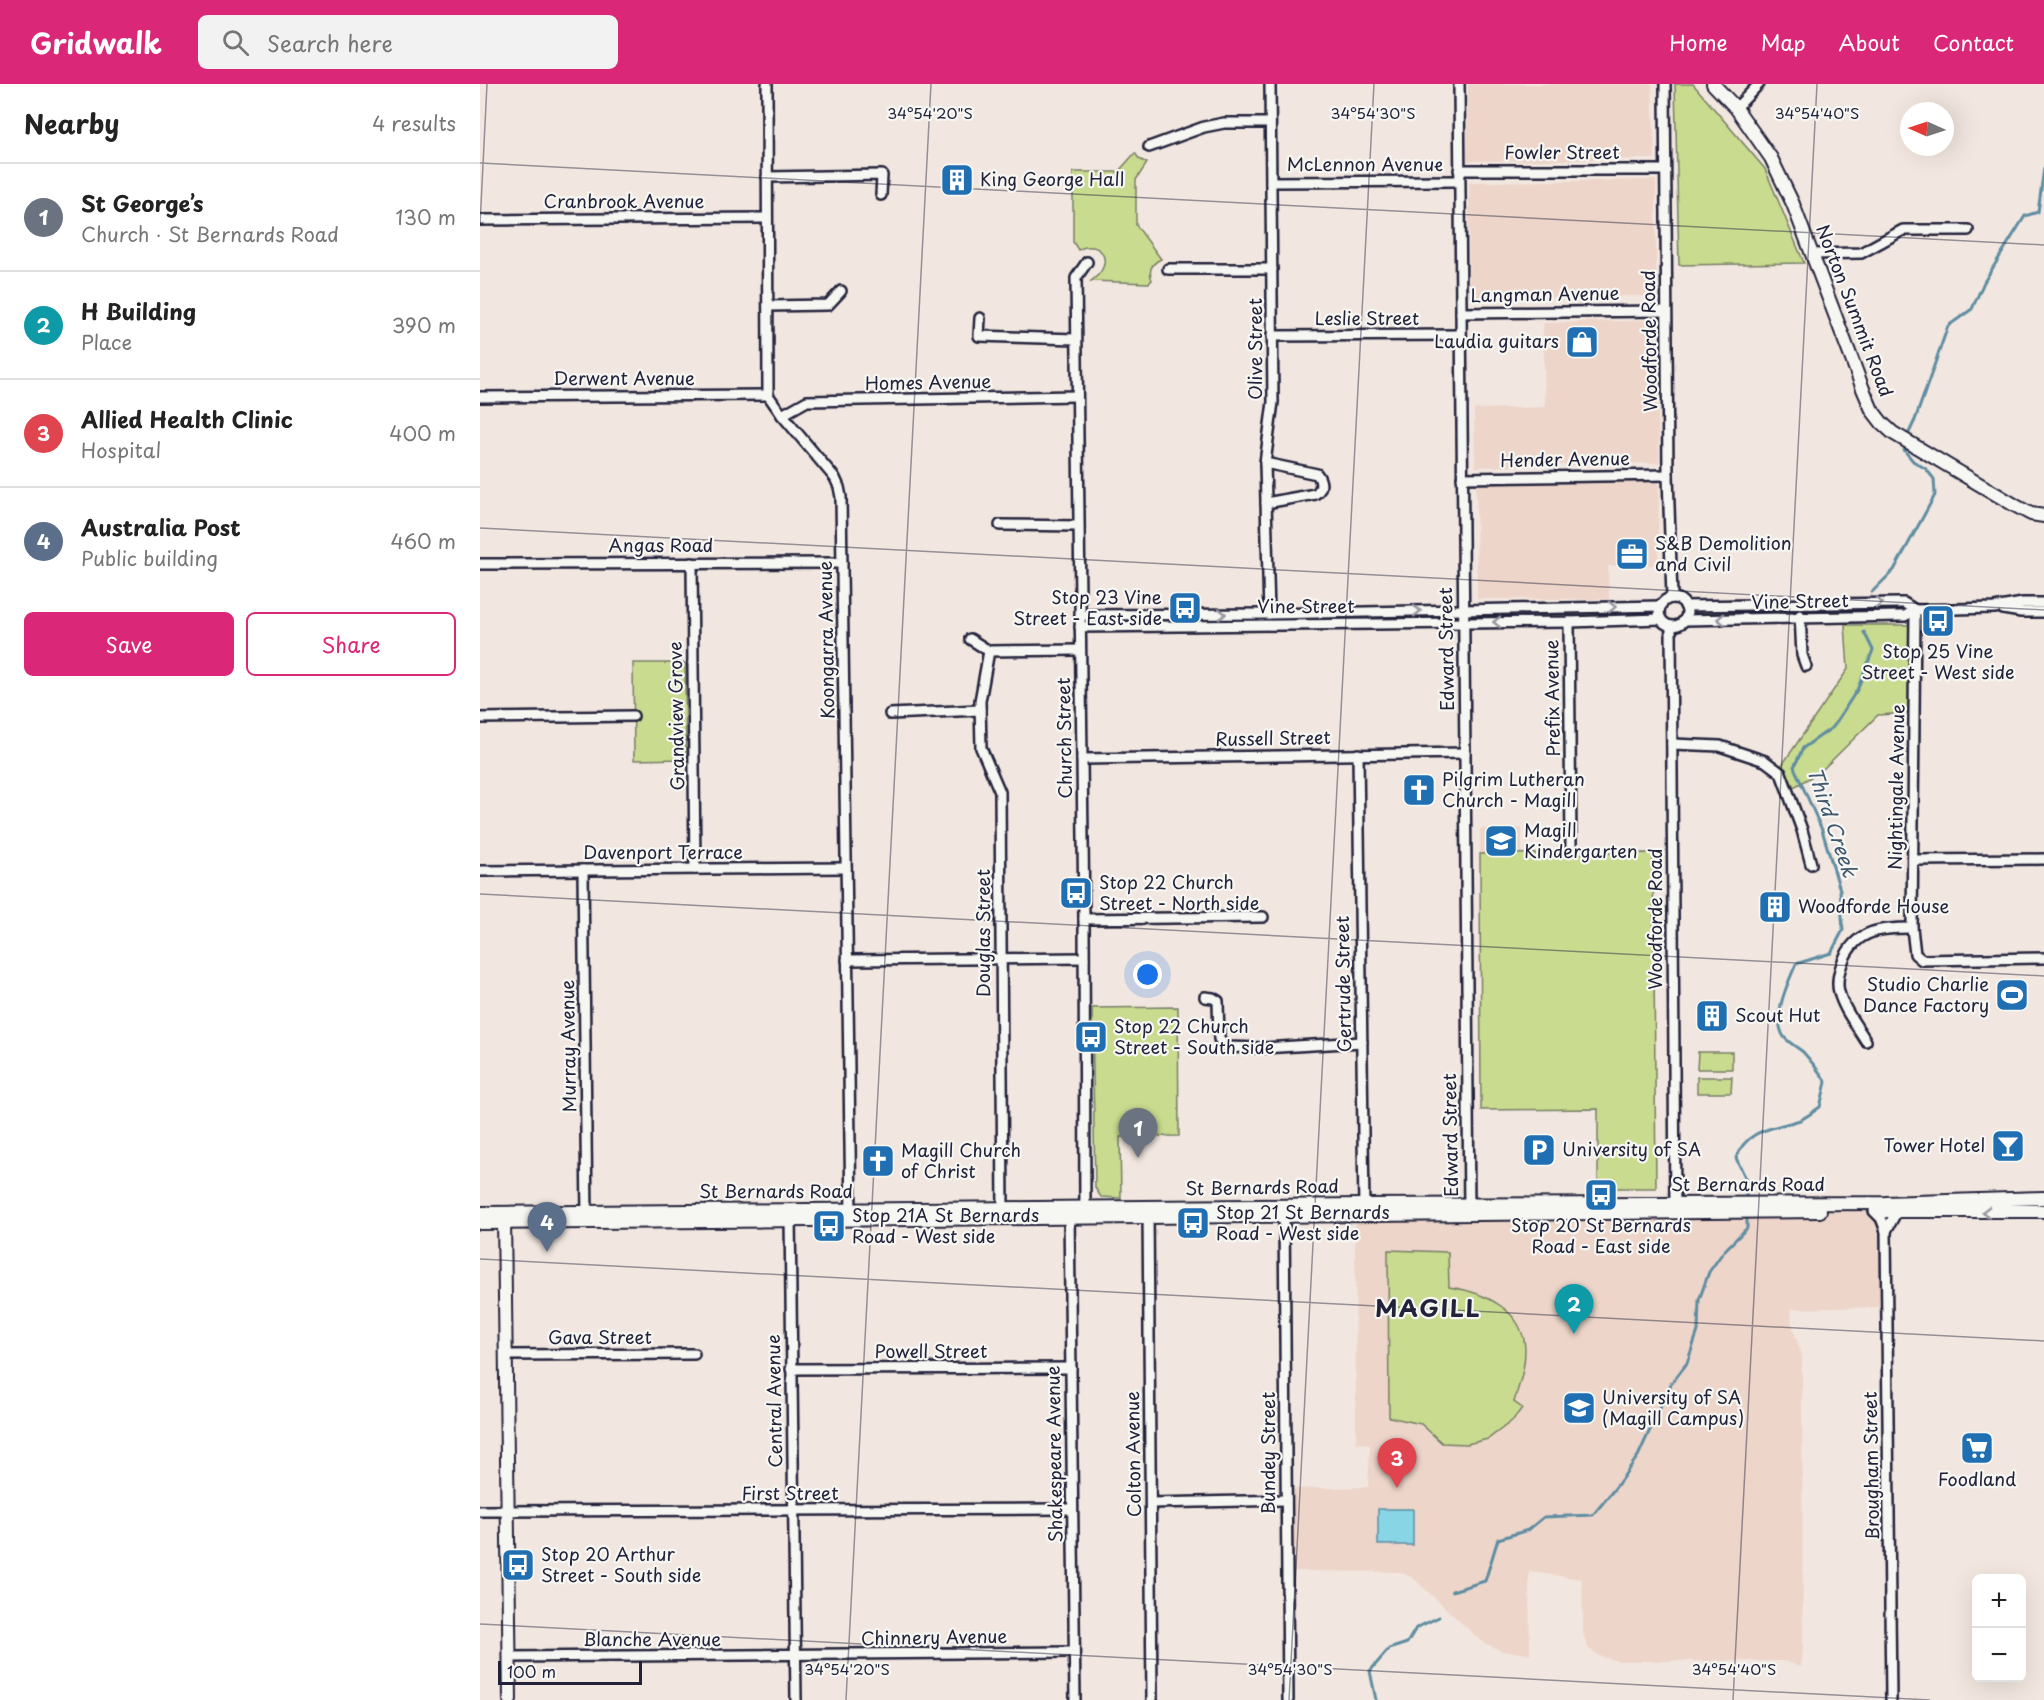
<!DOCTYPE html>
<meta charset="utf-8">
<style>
:root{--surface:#fff;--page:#f2f2f2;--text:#222;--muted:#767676;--line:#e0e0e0;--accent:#db2777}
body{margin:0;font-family:"Playpen Sans",sans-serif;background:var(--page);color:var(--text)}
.controls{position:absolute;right:18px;bottom:18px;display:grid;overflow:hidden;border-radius:9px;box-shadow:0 6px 24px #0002}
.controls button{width:54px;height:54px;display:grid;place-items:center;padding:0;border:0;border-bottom:2px solid var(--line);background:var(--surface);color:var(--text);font:30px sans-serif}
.compass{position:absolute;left:1420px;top:18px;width:54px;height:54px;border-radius:50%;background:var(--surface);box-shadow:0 6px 24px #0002;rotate:273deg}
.scale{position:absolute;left:18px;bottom:15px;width:144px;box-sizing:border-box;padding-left:6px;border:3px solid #22223b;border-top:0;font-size:16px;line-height:21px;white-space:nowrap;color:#22223b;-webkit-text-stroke:4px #f6f6f2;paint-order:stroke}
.you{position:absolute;left:668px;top:891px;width:21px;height:21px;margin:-15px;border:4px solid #fff;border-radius:50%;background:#1a73e8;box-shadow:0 0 0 9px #1a73e833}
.badge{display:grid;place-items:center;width:39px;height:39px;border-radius:50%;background:var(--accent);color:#fff;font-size:20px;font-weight:700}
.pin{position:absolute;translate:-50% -50px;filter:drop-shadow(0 2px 3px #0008)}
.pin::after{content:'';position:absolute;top:32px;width:21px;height:18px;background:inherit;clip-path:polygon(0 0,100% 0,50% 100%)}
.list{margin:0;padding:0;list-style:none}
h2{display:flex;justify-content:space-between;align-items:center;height:78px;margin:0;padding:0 24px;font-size:26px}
h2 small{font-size:20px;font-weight:400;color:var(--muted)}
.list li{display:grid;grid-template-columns:39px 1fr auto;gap:18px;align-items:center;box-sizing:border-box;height:108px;padding:0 24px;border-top:2px solid var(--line)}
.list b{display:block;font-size:22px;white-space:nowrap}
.list p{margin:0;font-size:20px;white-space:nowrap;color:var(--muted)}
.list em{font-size:20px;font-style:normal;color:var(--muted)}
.actions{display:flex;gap:12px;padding:18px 24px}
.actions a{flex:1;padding:14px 0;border:2px solid var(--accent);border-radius:9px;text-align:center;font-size:21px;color:var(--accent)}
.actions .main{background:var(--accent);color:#fff}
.icon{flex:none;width:33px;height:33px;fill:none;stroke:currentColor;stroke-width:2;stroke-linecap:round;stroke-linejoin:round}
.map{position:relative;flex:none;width:1564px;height:1616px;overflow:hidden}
header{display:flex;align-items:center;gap:36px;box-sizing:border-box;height:84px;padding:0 30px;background:var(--accent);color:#fff}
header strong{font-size:28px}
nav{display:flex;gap:33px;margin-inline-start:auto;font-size:21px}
.search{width:420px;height:54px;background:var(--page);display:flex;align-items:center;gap:15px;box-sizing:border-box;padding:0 21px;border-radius:9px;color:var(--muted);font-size:22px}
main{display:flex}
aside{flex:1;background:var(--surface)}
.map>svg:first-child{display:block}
</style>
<header>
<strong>Gridwalk</strong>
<div class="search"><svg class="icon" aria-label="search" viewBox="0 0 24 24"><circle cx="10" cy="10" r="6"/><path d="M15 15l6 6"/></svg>Search here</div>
<nav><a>Home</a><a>Map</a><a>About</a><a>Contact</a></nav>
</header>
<main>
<aside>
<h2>Nearby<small>4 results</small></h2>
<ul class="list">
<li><span class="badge" style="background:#6b7280">1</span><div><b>St George’s</b><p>Church · St Bernards Road</p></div><em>130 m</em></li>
<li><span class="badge" style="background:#0f9aa8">2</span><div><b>H Building</b><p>Place</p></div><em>390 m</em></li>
<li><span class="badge" style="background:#e0444e">3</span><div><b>Allied Health Clinic</b><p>Hospital</p></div><em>400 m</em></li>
<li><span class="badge" style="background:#5c6f8a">4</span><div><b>Australia Post</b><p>Public building</p></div><em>460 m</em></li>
</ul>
<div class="actions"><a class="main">Save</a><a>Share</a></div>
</aside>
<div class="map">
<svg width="1564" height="1616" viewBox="0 0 1564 1616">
<rect width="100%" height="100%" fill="#f2e7e0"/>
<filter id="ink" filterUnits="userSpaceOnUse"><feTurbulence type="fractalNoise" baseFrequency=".0167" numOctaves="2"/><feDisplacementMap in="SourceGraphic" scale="12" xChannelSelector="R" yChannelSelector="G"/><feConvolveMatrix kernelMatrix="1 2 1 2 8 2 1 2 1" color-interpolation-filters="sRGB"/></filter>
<g filter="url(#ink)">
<g fill="#edd5ca">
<path d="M988 0H1172L1175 75 987 77Z"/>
<path d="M1176 96V212L989 214V98Z"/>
<path d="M1176 236 1179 379 995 383 994 325 1065 323 1063 239Z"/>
<path d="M1179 396 1178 481 1128 482 1129 515H997L996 399Z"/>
<path d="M1042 744V770H1000V745Z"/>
<path d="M1379 1127H1394L1401 1134 1406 1223 1311 1225 1312 1240 1322 1273 1323 1565 1321 1583 1305 1577H1138L1119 1572 1108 1564 1103 1550 1102 1495 1049 1488 1050 1570 1022 1567 1002 1558 933 1494 920 1488 806 1487V1405L888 1403 890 1361 876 1358 875 1141 884 1130Z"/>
</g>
<g fill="#c9db8f" stroke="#767e65" stroke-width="1.5">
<path d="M1195 0H1213L1285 85 1324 179 1199 181Z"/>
<path d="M655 69 659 75 667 79 656 96V141L681 175C672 179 668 186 672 196L669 199 611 197C638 178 619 154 598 166L593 158V88H638Z"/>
<path d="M1161 525V532L1058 533V530Z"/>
<path d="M1307 525V530H1211V526Z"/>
<path d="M971 530 970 535 616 540 615 537Z"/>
<path d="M1365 541H1431L1430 629 1398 631 1341 687 1314 703 1302 681 1368 585Z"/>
<path d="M153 579H205L206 675 154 676Z"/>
<path d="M1173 769 1176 1104H1118V1025L1001 1026 1000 770Z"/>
<path d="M698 923 699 1052 640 1053 641 1114 621 1113 615 1104 612 924Z"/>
<path d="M1218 968H1252V985H1217Z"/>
<path d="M1217 993H1252L1251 1009H1217Z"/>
<path d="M908 1166 968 1168 969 1203C1004 1208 1045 1226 1045 1267 1045 1285 1039 1301 1034 1318L1042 1324 1033 1336 1008 1355 987 1360 962 1359 941 1340 909 1333Z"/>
</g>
<rect fill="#87d5e5" stroke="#5f8da1" stroke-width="1.5" x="898" y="1425" width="35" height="36"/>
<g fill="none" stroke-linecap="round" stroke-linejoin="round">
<g stroke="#5f8da1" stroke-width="3">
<path d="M1427 353 1435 336 1468 242 1492 225 1504 198 1545 132 1558 128 1564 84"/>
<path d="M1392 508 1414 486 1455 411 1454 395 1446 385 1433 377 1424 366 1426 359"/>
<path d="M1266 1115V1095L1256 1074C1267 1044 1294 1045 1320 1036 1327 1033 1334 1027 1340 1023L1346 998C1339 987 1331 977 1323 968 1317 963 1309 959 1304 953 1291 933 1308 899 1316 880L1351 869 1363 846 1360 806 1342 746 1314 683 1323 664 1353 643 1377 606 1393 566 1384 548"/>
<path d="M972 1507 1005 1497 1018 1455 1048 1446 1064 1433 1113 1431 1136 1403 1158 1372 1191 1300 1207 1279 1218 1247 1219 1216 1229 1188 1244 1167 1267 1144V1132"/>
<path d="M896 1616 890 1587 909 1565 927 1559 936 1544 959 1533"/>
</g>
<g stroke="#22223b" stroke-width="14">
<g id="street">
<path d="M287 0 288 311 302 331 355 394 359 403 361 413 371 1131"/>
<path d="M979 0 989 1126"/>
<path d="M1185 0 1188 391 1192 514"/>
<path d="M1256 24 1279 0"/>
<path d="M669 63 724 43 744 39H790"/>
<path d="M979 86H1185"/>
<path d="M287 93 402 91 401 111"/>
<path d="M791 98 979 97"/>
<path d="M0 136 287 134"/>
<path d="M1332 170 1381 169 1423 146H1488"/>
<path d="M688 185H792"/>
<path d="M288 222 348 221 361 207"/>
<path d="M981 229 1186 227"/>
<path d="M500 234 499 252 596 255"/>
<path d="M792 252 981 251"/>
<path d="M0 313 288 311"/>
<path d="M302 331 327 317 597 312"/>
<path d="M785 379 837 390C842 397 843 405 835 410L786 419"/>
<path d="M982 394 1188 391"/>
<path d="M520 441 598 442"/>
<path d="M212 479 215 785"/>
<path d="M0 480 362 479"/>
<circle cx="1193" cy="528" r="14"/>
<path d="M1205 522 1420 519H1424L1435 526"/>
<path d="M1523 525 1541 528H1564"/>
<path d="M1435 526 1432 844 1435 870 1442 876 1564 874"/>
<path d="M789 530 785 379 793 318 790 0"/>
<path d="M600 531 789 530 1181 522"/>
<path d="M1320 531 1322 571 1326 582"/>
<path d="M1204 536 1420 532H1425L1435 526 1514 524 1543 519H1564"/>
<path d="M1089 538 1091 763"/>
<path d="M1191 542 1195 1124"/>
<path d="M600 543 1089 538 1181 535"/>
<path d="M490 555 509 567"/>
<path d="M410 630 500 626"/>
<path d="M0 634 153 632"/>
<path d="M1192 660 1240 662 1285 677 1301 689 1322 746 1331 780"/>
<path d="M878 670 884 1126"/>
<path d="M602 675 985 669"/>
<path d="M1433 776 1564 775"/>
<path d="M103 786 107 1134"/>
<path d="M0 787 366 784"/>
<path d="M604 835 783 833"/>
<path d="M367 876 604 874"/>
<path d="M725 913 733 914 738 917 739 955 746 963 783 964 882 958"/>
<path d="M1386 957C1377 942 1363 925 1359 908 1356 897 1359 887 1363 877 1376 845 1402 844 1432 844"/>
<path d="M668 1126 672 1616"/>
<path d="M1394 1127 1401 1134 1406 1147 1411 1616"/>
<path d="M804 1128 808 1616"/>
<path d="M523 1129 520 708 501 664 500 617 509 567 600 566"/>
<path d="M589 1129 595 1616"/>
<path d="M605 1129 604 835 596 194 607 178"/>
<path d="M310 1132 316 1616"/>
<path d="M1406 1147 1417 1127"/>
<path d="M26 1271 214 1270"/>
<path d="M311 1285 591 1284"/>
<path d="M671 1419 806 1416"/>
<path d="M0 1427 592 1425"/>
<path d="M30 1573 593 1568"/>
</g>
</g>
<g stroke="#22223b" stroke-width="16">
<g id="secondary">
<path d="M1233 0 1256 24 1291 74 1313 120 1383 305 1392 326 1402 339 1413 349 1536 422 1551 430 1564 432"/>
<path d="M1399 1127H1564"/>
<path d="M0 1129 883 1121 1405 1119 1564 1114"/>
<path d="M24 1133 30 1616"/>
<path d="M0 1139 1340 1127"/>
</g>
</g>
<use href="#street" stroke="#f6f6f2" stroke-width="9"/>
<use href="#secondary" stroke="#f6f6f2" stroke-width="12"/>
</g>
<defs><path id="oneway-chevron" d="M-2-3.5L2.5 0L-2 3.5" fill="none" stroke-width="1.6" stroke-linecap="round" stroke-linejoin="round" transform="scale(1.5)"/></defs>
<g stroke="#9797a0">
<use href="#oneway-chevron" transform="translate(1399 519)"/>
<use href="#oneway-chevron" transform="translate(1132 523) rotate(-1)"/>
<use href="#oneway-chevron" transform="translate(937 527) rotate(-1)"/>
<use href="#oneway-chevron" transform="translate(742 530)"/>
<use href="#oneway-chevron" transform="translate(1241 535) rotate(179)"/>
<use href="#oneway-chevron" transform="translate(1017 538) rotate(180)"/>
<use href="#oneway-chevron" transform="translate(1506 1128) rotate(180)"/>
</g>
</g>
<path fill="none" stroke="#22223b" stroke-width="1.5" stroke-opacity="0.45" d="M0 79 1564 161M0 141 7 0M0 444 1564 526M0 810 1564 892M0 1175 1564 1257M0 1540 1450 1616M366 1616 451 0M809 1616 894 0M1253 1616 1337 0"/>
<defs>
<g id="building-square" transform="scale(1.725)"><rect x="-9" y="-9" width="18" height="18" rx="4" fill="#1f6fb2" stroke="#f6f6f2"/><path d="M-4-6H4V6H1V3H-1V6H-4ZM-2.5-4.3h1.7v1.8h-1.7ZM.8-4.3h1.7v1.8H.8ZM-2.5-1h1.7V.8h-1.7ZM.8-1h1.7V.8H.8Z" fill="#fff"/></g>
<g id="shop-square" transform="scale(1.725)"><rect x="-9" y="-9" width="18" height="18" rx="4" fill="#1f6fb2" stroke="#f6f6f2"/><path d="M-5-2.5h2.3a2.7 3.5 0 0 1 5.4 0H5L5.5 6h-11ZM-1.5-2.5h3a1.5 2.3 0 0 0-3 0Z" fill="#fff"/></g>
<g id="office-square" transform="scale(1.725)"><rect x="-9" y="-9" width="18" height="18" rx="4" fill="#1f6fb2" stroke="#f6f6f2"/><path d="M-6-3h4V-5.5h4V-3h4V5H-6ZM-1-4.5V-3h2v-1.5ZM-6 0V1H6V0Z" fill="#fff"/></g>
<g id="bus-square" transform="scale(1.725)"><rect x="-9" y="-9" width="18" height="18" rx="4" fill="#1f6fb2" stroke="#f6f6f2"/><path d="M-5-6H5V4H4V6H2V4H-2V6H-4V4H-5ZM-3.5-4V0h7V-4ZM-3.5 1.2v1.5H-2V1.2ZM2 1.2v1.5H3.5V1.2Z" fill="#fff"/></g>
<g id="church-square" transform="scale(1.725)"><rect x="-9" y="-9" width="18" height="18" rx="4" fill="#1f6fb2" stroke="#f6f6f2"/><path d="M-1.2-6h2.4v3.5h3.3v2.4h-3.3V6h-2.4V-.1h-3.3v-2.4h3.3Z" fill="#fff"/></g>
<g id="school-square" transform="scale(1.725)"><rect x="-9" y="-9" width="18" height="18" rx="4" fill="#1f6fb2" stroke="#f6f6f2"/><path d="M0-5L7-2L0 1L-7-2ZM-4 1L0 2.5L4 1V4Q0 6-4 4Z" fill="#fff"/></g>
<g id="stadium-square" transform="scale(1.725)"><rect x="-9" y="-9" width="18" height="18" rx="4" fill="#1f6fb2" stroke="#f6f6f2"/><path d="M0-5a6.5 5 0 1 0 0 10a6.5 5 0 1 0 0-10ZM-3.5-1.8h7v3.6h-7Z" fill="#fff"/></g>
<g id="bar-square" transform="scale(1.725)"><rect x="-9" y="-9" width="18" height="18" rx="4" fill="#1f6fb2" stroke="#f6f6f2"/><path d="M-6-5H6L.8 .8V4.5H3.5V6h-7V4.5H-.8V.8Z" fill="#fff"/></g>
<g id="parking-square" transform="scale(1.725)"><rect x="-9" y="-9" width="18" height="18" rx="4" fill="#1f6fb2" stroke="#f6f6f2"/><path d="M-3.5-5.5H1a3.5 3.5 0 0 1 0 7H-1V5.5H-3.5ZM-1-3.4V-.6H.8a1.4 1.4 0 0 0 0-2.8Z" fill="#fff"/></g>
<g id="university-square" transform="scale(1.725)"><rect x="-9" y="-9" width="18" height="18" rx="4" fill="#1f6fb2" stroke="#f6f6f2"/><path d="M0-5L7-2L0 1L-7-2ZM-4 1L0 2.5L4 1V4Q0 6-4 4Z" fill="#fff"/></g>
<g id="supermarket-square" transform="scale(1.725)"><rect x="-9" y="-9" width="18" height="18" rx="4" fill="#1f6fb2" stroke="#f6f6f2"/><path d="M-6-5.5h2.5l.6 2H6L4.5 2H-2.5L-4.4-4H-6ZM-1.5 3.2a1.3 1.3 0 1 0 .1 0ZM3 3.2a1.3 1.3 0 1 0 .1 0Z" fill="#fff"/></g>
</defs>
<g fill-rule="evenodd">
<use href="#building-square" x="477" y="96"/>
<use href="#shop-square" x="1102" y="258"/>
<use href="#office-square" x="1152" y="470"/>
<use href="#bus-square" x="705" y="524"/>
<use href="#bus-square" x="1458" y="537"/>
<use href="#church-square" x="939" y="706"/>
<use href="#school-square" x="1021" y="757"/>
<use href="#bus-square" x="596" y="809"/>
<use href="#building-square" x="1295" y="823"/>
<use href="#stadium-square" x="1532" y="911"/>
<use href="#building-square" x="1232" y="932"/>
<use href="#bus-square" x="611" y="953"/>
<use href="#bar-square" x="1528" y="1062"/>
<use href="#parking-square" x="1059" y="1066"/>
<use href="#church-square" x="398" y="1077"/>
<use href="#bus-square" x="1121" y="1111"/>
<use href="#bus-square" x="713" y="1139"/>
<use href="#bus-square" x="349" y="1142"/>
<use href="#university-square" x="1099" y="1324"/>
<use href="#supermarket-square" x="1497" y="1364"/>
<use href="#bus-square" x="38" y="1481"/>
</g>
<g text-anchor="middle" stroke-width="4.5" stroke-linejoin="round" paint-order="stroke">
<g font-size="18" fill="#22223b" stroke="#f6f6f2">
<text x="1082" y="75">Fowler Street</text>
<text x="885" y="87">McLennon Avenue</text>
<text x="144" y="124">Cranbrook Avenue</text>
<text transform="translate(1065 211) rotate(-1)" y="6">Langman Avenue</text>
<text transform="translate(1374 227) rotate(69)" y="6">Norton Summit Road</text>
<text x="887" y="241">Leslie Street</text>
<text transform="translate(1170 257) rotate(-91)" y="6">Woodforde Road</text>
<text transform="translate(776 265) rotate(-90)" y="6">Olive Street</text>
<text x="144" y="301">Derwent Avenue</text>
<text transform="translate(448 299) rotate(-1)" y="6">Homes Avenue</text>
<text transform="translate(1085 376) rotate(-1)" y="6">Hender Avenue</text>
<text x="181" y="468">Angas Road</text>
<text transform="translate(1320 518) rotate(-1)" y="6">Vine Street</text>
<text x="826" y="529">Vine Street</text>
<text transform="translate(347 556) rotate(-91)" y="6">Koongarra Avenue</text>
<text transform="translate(967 565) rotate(-91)" y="6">Edward Street</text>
<text transform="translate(1073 614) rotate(-91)" y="6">Prefix Avenue</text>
<text transform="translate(197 632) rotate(-91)" y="6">Grandview Grove</text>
<text transform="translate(585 654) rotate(-91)" y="6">Church Street</text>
<text transform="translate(793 655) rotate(-1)" y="6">Russell Street</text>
<text transform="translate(1417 703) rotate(-89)" y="6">Nightingale Avenue</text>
<text x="183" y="775">Davenport Terrace</text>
<text transform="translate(1176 835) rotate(-90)" y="6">Woodforde Road</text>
<text transform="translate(504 849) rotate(-90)" y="6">Douglas Street</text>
<text transform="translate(864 900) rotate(-91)" y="6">Gertrude Street</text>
<text transform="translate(89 962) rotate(-91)" y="6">Murray Avenue</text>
<text transform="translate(971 1051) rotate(-91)" y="6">Edward Street</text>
<text x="1268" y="1107">St Bernards Road</text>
<text transform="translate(782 1104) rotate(-1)" y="6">St Bernards Road</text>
<text x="296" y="1114">St Bernards Road</text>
<text x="120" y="1260">Gava Street</text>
<text x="451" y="1274">Powell Street</text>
<text transform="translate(295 1317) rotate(-91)" y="6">Central Avenue</text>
<text transform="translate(789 1369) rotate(-90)" y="6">Bundey Street</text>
<text transform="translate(575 1370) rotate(-91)" y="6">Shakespeare Avenue</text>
<text transform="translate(654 1370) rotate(-91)" y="6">Colton Avenue</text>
<text transform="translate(1392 1382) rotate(-91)" y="6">Brougham Street</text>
<text x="310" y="1416">First Street</text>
<text transform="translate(454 1554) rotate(-1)" y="6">Chinnery Avenue</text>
<text x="172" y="1562">Blanche Avenue</text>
</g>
<g font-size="18" fill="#22223b" stroke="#f6f6f2" text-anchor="start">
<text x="500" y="102">King George Hall</text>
<text x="1079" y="264" text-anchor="end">Laudia guitars</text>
<text x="1175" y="466">S&amp;B Demolition<tspan x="1175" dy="21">and Civil</tspan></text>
<text x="682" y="520" text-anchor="end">Stop 23 Vine<tspan x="682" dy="21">Street - East side</tspan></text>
<text x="1458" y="574" text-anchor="middle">Stop 25 Vine<tspan x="1458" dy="21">Street - West side</tspan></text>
<text x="962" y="702">Pilgrim Lutheran<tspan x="962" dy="21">Church - Magill</tspan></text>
<text x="1044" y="753">Magill<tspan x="1044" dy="21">Kindergarten</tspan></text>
<text x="619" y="805">Stop 22 Church<tspan x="619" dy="21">Street - North side</tspan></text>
<text x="1318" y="829">Woodforde House</text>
<text x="1509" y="907" text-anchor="end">Studio Charlie<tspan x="1509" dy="21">Dance Factory</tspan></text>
<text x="1255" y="938">Scout Hut</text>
<text x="634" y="949">Stop 22 Church<tspan x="634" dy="21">Street - South side</tspan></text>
<text x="1505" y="1068" text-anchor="end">Tower Hotel</text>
<text x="1082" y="1072">University of SA</text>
<text x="421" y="1073">Magill Church<tspan x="421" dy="21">of Christ</tspan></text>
<text x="736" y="1135">Stop 21 St Bernards<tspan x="736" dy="21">Road - West side</tspan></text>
<text x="372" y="1138">Stop 21A St Bernards<tspan x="372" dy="21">Road - West side</tspan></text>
<text x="1121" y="1148" text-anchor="middle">Stop 20 St Bernards<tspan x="1121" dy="21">Road - East side</tspan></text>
<text x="1122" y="1320">University of SA<tspan x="1122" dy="21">(Magill Campus)</tspan></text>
<text x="1497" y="1402" text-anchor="middle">Foodland</text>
<text x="61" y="1477">Stop 20 Arthur<tspan x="61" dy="21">Street - South side</tspan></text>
</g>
<g font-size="20" font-style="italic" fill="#40586e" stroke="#f6f6f2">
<text transform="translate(1352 738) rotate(71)" y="7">Third Creek</text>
</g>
<g font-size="24" font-weight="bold" letter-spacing="1.5" fill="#22223b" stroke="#f6f6f2">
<text x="948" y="1233">MAGILL</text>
</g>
</g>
<g font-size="15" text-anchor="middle" fill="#22223b" stroke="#f6f6f2" stroke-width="4.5" stroke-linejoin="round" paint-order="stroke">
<text x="450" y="35">34°54'20"S</text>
<text x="893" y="35">34°54'30"S</text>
<text x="1337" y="35">34°54'40"S</text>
<text x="367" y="1591">34°54'20"S</text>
<text x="810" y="1591">34°54'30"S</text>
<text x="1254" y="1591">34°54'40"S</text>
</g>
</svg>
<div class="controls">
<button>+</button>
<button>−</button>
</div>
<svg class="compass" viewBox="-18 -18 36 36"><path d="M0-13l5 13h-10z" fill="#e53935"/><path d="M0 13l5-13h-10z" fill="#767676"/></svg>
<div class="scale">100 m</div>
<div class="you"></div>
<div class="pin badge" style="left:658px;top:1074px;background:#6b7280">1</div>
<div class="pin badge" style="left:1094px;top:1250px;background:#0f9aa8">2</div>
<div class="pin badge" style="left:917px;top:1404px;background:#e0444e">3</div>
<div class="pin badge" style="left:67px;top:1168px;background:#5c6f8a">4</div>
</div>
</main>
